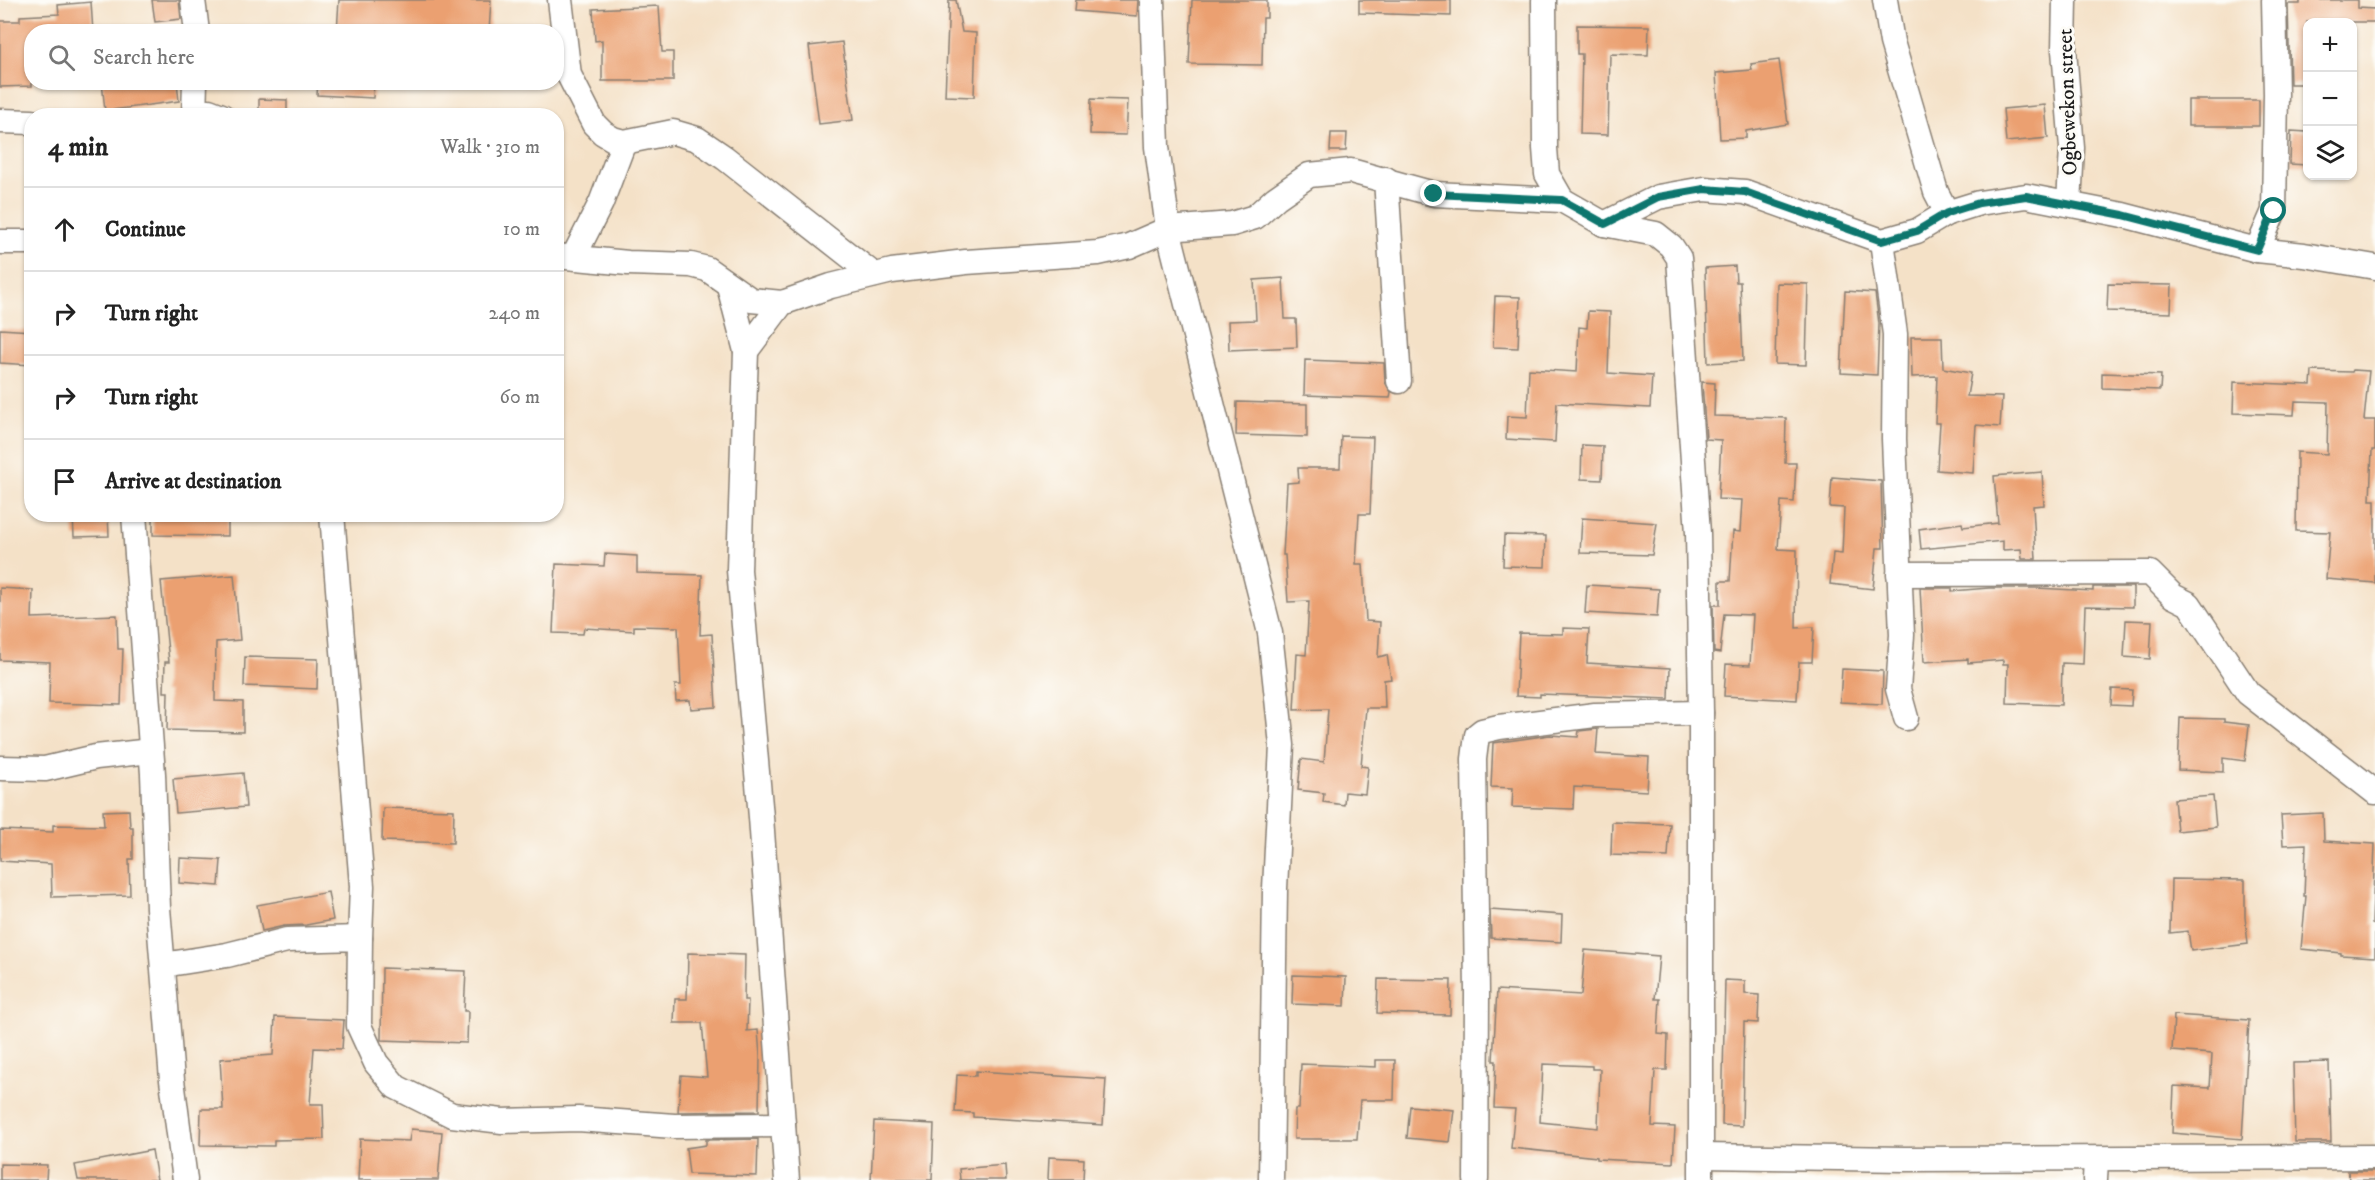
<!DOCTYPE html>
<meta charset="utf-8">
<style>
:root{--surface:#fff;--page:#f6f6f6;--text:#222;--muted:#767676;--line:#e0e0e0}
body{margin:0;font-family:"IM FELL DW Pica",serif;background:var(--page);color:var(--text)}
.controls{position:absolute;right:18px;top:18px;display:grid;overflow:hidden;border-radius:12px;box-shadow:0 2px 4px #0004}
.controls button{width:54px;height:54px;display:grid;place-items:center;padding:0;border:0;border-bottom:2px solid var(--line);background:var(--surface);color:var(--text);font:30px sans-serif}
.stop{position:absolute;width:18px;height:18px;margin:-14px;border:4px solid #0f766e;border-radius:50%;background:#fff}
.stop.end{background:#0f766e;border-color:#fff;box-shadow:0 2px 6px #0008}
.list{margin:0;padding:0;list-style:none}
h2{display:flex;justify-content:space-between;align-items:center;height:78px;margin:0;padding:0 24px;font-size:26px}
h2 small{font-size:20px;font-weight:400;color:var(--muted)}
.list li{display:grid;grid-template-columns:39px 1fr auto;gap:18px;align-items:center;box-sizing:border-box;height:84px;padding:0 24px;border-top:2px solid var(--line)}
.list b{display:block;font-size:22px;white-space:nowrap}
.list em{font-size:20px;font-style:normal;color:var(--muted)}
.icon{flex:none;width:33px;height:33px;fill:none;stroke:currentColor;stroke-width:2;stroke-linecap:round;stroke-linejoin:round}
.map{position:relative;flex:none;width:2375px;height:1180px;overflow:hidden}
.search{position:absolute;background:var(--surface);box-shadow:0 2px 4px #0004;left:24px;top:24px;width:540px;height:66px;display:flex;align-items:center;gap:15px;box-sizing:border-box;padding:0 21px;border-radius:24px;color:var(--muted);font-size:22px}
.panel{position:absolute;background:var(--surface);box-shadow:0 2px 4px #0004;left:24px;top:108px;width:540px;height:414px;border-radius:24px}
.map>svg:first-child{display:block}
</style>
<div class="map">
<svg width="2375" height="1180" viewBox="0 0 2375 1180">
<rect width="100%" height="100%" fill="#fdfcf7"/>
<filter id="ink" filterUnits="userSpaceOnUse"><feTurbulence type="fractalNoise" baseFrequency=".0167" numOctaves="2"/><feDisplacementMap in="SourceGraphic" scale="12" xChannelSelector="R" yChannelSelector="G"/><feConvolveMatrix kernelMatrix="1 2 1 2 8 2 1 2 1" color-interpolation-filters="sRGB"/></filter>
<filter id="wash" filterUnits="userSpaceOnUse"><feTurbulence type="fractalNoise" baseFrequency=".008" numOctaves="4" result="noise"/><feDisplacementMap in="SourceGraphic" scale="24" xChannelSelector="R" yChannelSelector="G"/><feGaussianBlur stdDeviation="1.35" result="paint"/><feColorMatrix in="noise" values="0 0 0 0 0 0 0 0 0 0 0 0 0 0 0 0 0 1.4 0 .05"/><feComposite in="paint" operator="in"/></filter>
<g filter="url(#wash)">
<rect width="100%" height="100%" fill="#f4e1c7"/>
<g id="blocks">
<g fill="#eba071" fill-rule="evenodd">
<path d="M152 0H179L181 19 155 22Z"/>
<path d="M339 0H491L489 32H337Z"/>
<path d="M949 0H956L962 32 976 33 974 97 945 96Z"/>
<path d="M1076 0H1138L1137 16 1075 11Z"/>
<path d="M1192 0H1267V18H1263L1262 65 1189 64Z"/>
<path d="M1359 0H1451V16L1359 13Z"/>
<path d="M2300 0H2358V8L2375 9V22H2307V84H2290L2288 4H2300Z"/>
<path d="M91 2 93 32H32V86L0 87V21H20V16L59 14 58 5Z"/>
<path d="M659 6 662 52H673V81H602V40L595 41 593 9Z"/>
<path d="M1577 25 1649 26 1648 55 1610 54 1608 135 1580 134 1582 54H1577Z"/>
<path d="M842 42 853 120 819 124 809 46Z"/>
<path d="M1779 60 1788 124 1746 131V138L1720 139 1716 73 1752 70 1751 64Z"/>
<path d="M102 82H177L179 101 105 111Z"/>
<path d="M318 82H374L373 98 317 95Z"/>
<path d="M259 99 287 100V116H259Z"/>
<path d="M1091 99 1128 100 1126 135 1090 134Z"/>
<rect x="2188" y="100" width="71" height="26"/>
<path d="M2045 105 2048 138 2006 142 2003 109Z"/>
<path d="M2291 131 2307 132V165L2290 164Z"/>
<path d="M1331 133H1347L1346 151H1330Z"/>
<path d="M1735 266 1736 282H1740L1743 361 1708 363 1705 268Z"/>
<path d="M1283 278 1285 319H1296L1297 347 1229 350 1228 321 1256 320 1254 280Z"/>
<path d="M1777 283 1808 284 1806 365 1775 364Z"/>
<path d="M2108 284 2172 285 2171 313 2107 311Z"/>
<path d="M1845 291 1875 293 1879 324 1877 375 1841 373Z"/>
<path d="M1495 296 1520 297 1518 348 1493 347Z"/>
<path d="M1588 311 1610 312 1608 373 1652 376 1650 408 1557 403 1555 442 1506 439 1507 416 1527 417 1529 369 1577 372 1579 327 1587 328Z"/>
<path d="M0 329 32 331V365L0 363Z"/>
<path d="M1911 337H1942L1943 368 1971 373 1967 396 2002 397 2000 427 1976 425 1973 473 1937 470 1940 423H1935L1937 376 1912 377Z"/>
<path d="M1305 360 1384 363 1385 382 1391 392 1390 398 1304 395Z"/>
<path d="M2353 370 2369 371 2364 420H2375V450H2372L2370 500H2375V583L2326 579 2330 532 2296 531 2297 452 2327 454 2328 402 2295 401 2294 415 2233 413 2234 382 2311 385 2312 371 2352 372Z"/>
<path d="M2102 373 2161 375 2160 390 2102 388Z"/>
<path d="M1702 382 1715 383 1714 416 1786 418 1785 463H1796L1794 502 1781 501 1778 549 1797 550 1796 628 1814 627 1812 662H1799L1797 700 1724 696 1726 664 1750 665 1753 615 1724 614 1720 653 1714 652 1713 605H1720V581H1730L1733 531 1740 532 1742 500 1718 499 1721 440 1706 439Z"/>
<path d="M1237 402 1307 404V437L1236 435Z"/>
<path d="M1341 436 1373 437 1370 514H1359L1356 564H1363L1366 621 1380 622 1378 657 1387 655 1391 679 1384 680 1385 708H1366L1361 766 1368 767 1365 794 1345 792 1344 805 1323 802 1324 793 1298 790 1301 759 1324 762 1328 709 1294 710 1297 654 1306 655 1309 601 1288 602 1285 555H1283L1287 483 1299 482 1298 468H1340Z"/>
<path d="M1582 445 1603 446 1602 480 1581 479Z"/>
<path d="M2042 472 2044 505 2033 506 2036 559H2022L2021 549 2003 550V541L1921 549 1919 529 1962 523 1963 527 1998 523 1994 476Z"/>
<path d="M1832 477 1881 481 1883 548H1877L1873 589 1830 584 1833 553 1842 554 1844 508 1830 507Z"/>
<path d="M73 514H108L109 536 74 537Z"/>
<path d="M153 514H228V536L153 535Z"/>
<path d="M1582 518 1657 523 1652 555 1580 553Z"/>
<path d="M1504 535 1546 536 1545 567 1503 566Z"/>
<path d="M605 554 637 556V573L702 575 700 635 712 634 716 707 691 709 690 700 676 701 675 685H681L678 627 634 626V631L584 628 583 634 553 633 556 564 604 566Z"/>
<path d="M234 575 240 640 216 642 215 701 243 702V732L167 730 168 692H164L165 662H169L161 581Z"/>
<path d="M1587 585 1659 589 1657 617 1585 613Z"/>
<path d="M2093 587H2133V607L2085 606 2083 664 2062 663 2061 705 2007 703 2008 664H2003V660L1968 663V659L1924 662 1920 588H1952V591L1989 588H2037L2093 591Z"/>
<path d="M0 588 33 590 32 618 117 615 118 649H123L121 705 49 703 50 662 0 660Z"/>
<path d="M2126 620 2152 621 2150 659 2124 657Z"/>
<path d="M1563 628 1589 629 1587 663 1670 668 1669 699 1540 694V697L1516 696 1519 633 1563 634Z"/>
<path d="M245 657 318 659 317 689 244 686Z"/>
<path d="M1842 669 1883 671 1882 704 1840 702Z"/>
<path d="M2112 689 2132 690 2131 706 2111 705Z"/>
<path d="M2180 718 2224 719V722L2249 725 2245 761 2223 758V772L2178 770Z"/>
<path d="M1598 729 1596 754 1649 757 1647 791 1574 787 1573 809 1512 807 1513 788 1491 787 1493 743 1550 735 1578 737 1579 731Z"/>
<path d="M243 773 246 807 176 813 173 779Z"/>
<path d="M2213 796 2216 827 2177 831 2174 799Z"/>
<path d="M383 808 454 810 453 843 382 841Z"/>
<path d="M129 810 130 827H133V859H129L130 895 52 897 51 864 0 861V830L53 832V825L104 826 103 811Z"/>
<path d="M2323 813 2324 841 2375 844 2372 924 2375 925V957L2341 955V953L2301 949 2306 896H2304L2306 844 2283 845 2281 815Z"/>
<path d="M1612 822 1670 824 1668 857 1611 855Z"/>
<path d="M180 858 221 860 219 886 179 883Z"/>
<path d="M2171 879 2245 880V917L2248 944 2191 951 2188 931 2170 933Z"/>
<path d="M328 892 333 920 306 925 284 926 262 931 257 905Z"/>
<path d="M1490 910 1562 915 1561 942 1491 938Z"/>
<path d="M1585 950 1659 956 1655 999H1660L1658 1034 1668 1035 1667 1070H1655L1652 1126 1675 1127 1673 1163 1597 1159V1157L1511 1148 1515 1109 1494 1108 1496 1061H1493L1497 990 1581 995ZM1543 1064 1592 1066V1069H1600L1598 1128 1540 1122Z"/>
<path d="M688 953 745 955 744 1000H748L747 1031 758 1030 760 1056 759 1111 678 1112 681 1075 707 1077 702 1023H674L675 999H687Z"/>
<path d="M382 968 466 971 464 1011H468L467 1043 381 1040Z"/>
<path d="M1293 975 1346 977 1345 1006 1292 1004Z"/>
<path d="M1378 979 1451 980 1450 1015 1377 1013Z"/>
<path d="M1725 980 1745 981V994L1759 995 1758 1023 1744 1022 1742 1126 1722 1125Z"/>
<path d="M2174 1015 2249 1020 2242 1139 2172 1133 2174 1086 2210 1088 2212 1054 2172 1051Z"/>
<path d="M275 1017 344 1020 342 1049 314 1048 310 1104H323L324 1139 274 1140V1146L200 1145 201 1109H223L220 1059 273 1055Z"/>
<path d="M1376 1060H1395L1394 1100H1360L1357 1139H1294L1295 1109H1299L1301 1064 1376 1067Z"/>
<path d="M2329 1062 2331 1142H2295L2293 1063Z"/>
<path d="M976 1071 1106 1079 1103 1125 973 1117V1113L955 1112 957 1075 976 1076Z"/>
<path d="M1410 1106 1454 1110 1450 1142 1407 1138Z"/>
<path d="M874 1121 934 1124 932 1180H871Z"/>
<path d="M411 1129 442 1132 438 1180H358L360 1139 409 1141Z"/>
<path d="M758 1139 757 1176 689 1174 686 1148 706 1145V1140Z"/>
<path d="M152 1150 157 1180H78L75 1165Z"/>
<path d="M1049 1157 1084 1159 1083 1180H1048Z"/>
<path d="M0 1164 47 1165 46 1180H0Z"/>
<path d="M1005 1165 1006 1180H960L959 1169Z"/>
<path d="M2348 1171H2375V1180H2349Z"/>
</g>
</g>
</g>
<g filter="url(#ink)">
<use href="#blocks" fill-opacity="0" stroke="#887e72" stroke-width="1.5"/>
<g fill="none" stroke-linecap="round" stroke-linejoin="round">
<g stroke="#887e72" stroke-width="27">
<g id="minor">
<path d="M193 0 197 32"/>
<path d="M560 0 569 75 594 124 603 133 613 139 624 142 673 132 697 139 725 158 874 275"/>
<path d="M1544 0 1545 148 1547 174 1562 200"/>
<path d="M1885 0 1892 42 1936 192 1947 213"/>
<path d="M2065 0 2064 50 2072 148 2069 204"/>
<path d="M194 111H209L222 116"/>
<path d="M194 116 195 82"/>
<path d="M0 121 32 122"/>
<path d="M1386 179 1399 381"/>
<path d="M1604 224 1658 197 1704 189 1745 192 1882 241 1917 231 1947 213 1979 203 2026 196 2123 215 2257 250 2304 255 2375 267"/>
<path d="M1882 241 1895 334 1894 439 1902 635 1898 689 1906 718"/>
<path d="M0 242H32"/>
<path d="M2257 250 2274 211 2276 94 2274 0"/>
<path d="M556 256 628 263 691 265 707 269 751 300 782 303 831 286 892 271 966 262 1098 253 1129 246 1168 229 1157 147 1152 0"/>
<path d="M574 256 601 203 624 142"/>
<path d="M729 286 746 351 739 570 761 817 787 1180"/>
<path d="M746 351 782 303"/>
<path d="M134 514 153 774 158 908 172 1080 185 1180"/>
<path d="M332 514 362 886 360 938"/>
<path d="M1899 574 2150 573 2173 596 2189 604 2248 693 2375 792"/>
<path d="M0 768 45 769 96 757 151 751"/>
<path d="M163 965 227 955 287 940 360 938 359 1026 376 1063 396 1087 452 1115 502 1121 578 1119 674 1126 783 1125"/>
<path d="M1702 1156 1905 1159 2375 1157"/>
<path d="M1271 1180 1275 889 1282 745 1270 633 1168 229 1232 224 1255 217 1276 198 1309 175 1351 171 1434 194 1562 200 1604 224 1656 234 1671 246 1679 258 1698 533 1701 713V1180"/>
<path d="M1476 1180 1477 994 1474 759 1477 735 1482 731 1499 727 1595 715 1701 713"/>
<path d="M2095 1180 2096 1159"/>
</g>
</g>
<use href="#minor" stroke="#fff" stroke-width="24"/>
</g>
</g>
<g fill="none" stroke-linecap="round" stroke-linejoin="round" filter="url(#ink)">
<path stroke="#0f766e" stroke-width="8" d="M1434 194 1562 200 1605 224 1658 197 1704 189 1745 192 1882 241 1917 231 1947 213 1979 203 2026 196 2123 215 2257 250 2274 211"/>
</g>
<g text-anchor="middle" stroke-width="6" stroke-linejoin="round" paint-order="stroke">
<g font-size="21" fill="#1c1c1c" stroke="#fdfcf7">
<text transform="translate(2067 102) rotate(-92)" y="7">Ogbewekon street</text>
</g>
</g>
</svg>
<div class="controls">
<button>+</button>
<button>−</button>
<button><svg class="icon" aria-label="layers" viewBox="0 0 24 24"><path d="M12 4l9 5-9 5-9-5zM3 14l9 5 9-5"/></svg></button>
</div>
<div class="stop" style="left:2274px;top:211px"></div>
<div class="stop end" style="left:1434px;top:194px"></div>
<div class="search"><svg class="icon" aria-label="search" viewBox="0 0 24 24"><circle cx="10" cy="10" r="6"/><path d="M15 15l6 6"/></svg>Search here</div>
<section class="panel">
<h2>4 min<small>Walk · 310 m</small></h2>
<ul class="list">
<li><svg class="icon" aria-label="ahead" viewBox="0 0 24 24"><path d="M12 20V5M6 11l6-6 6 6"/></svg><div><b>Continue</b></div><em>10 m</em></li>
<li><svg class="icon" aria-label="right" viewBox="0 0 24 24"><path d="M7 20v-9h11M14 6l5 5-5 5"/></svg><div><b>Turn right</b></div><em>240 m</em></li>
<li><svg class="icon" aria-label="right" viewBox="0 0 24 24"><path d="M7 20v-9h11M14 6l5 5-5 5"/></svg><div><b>Turn right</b></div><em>60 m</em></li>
<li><svg class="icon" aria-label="arrive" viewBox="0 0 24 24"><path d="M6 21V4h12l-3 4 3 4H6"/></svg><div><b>Arrive at destination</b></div></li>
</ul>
</section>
</div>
